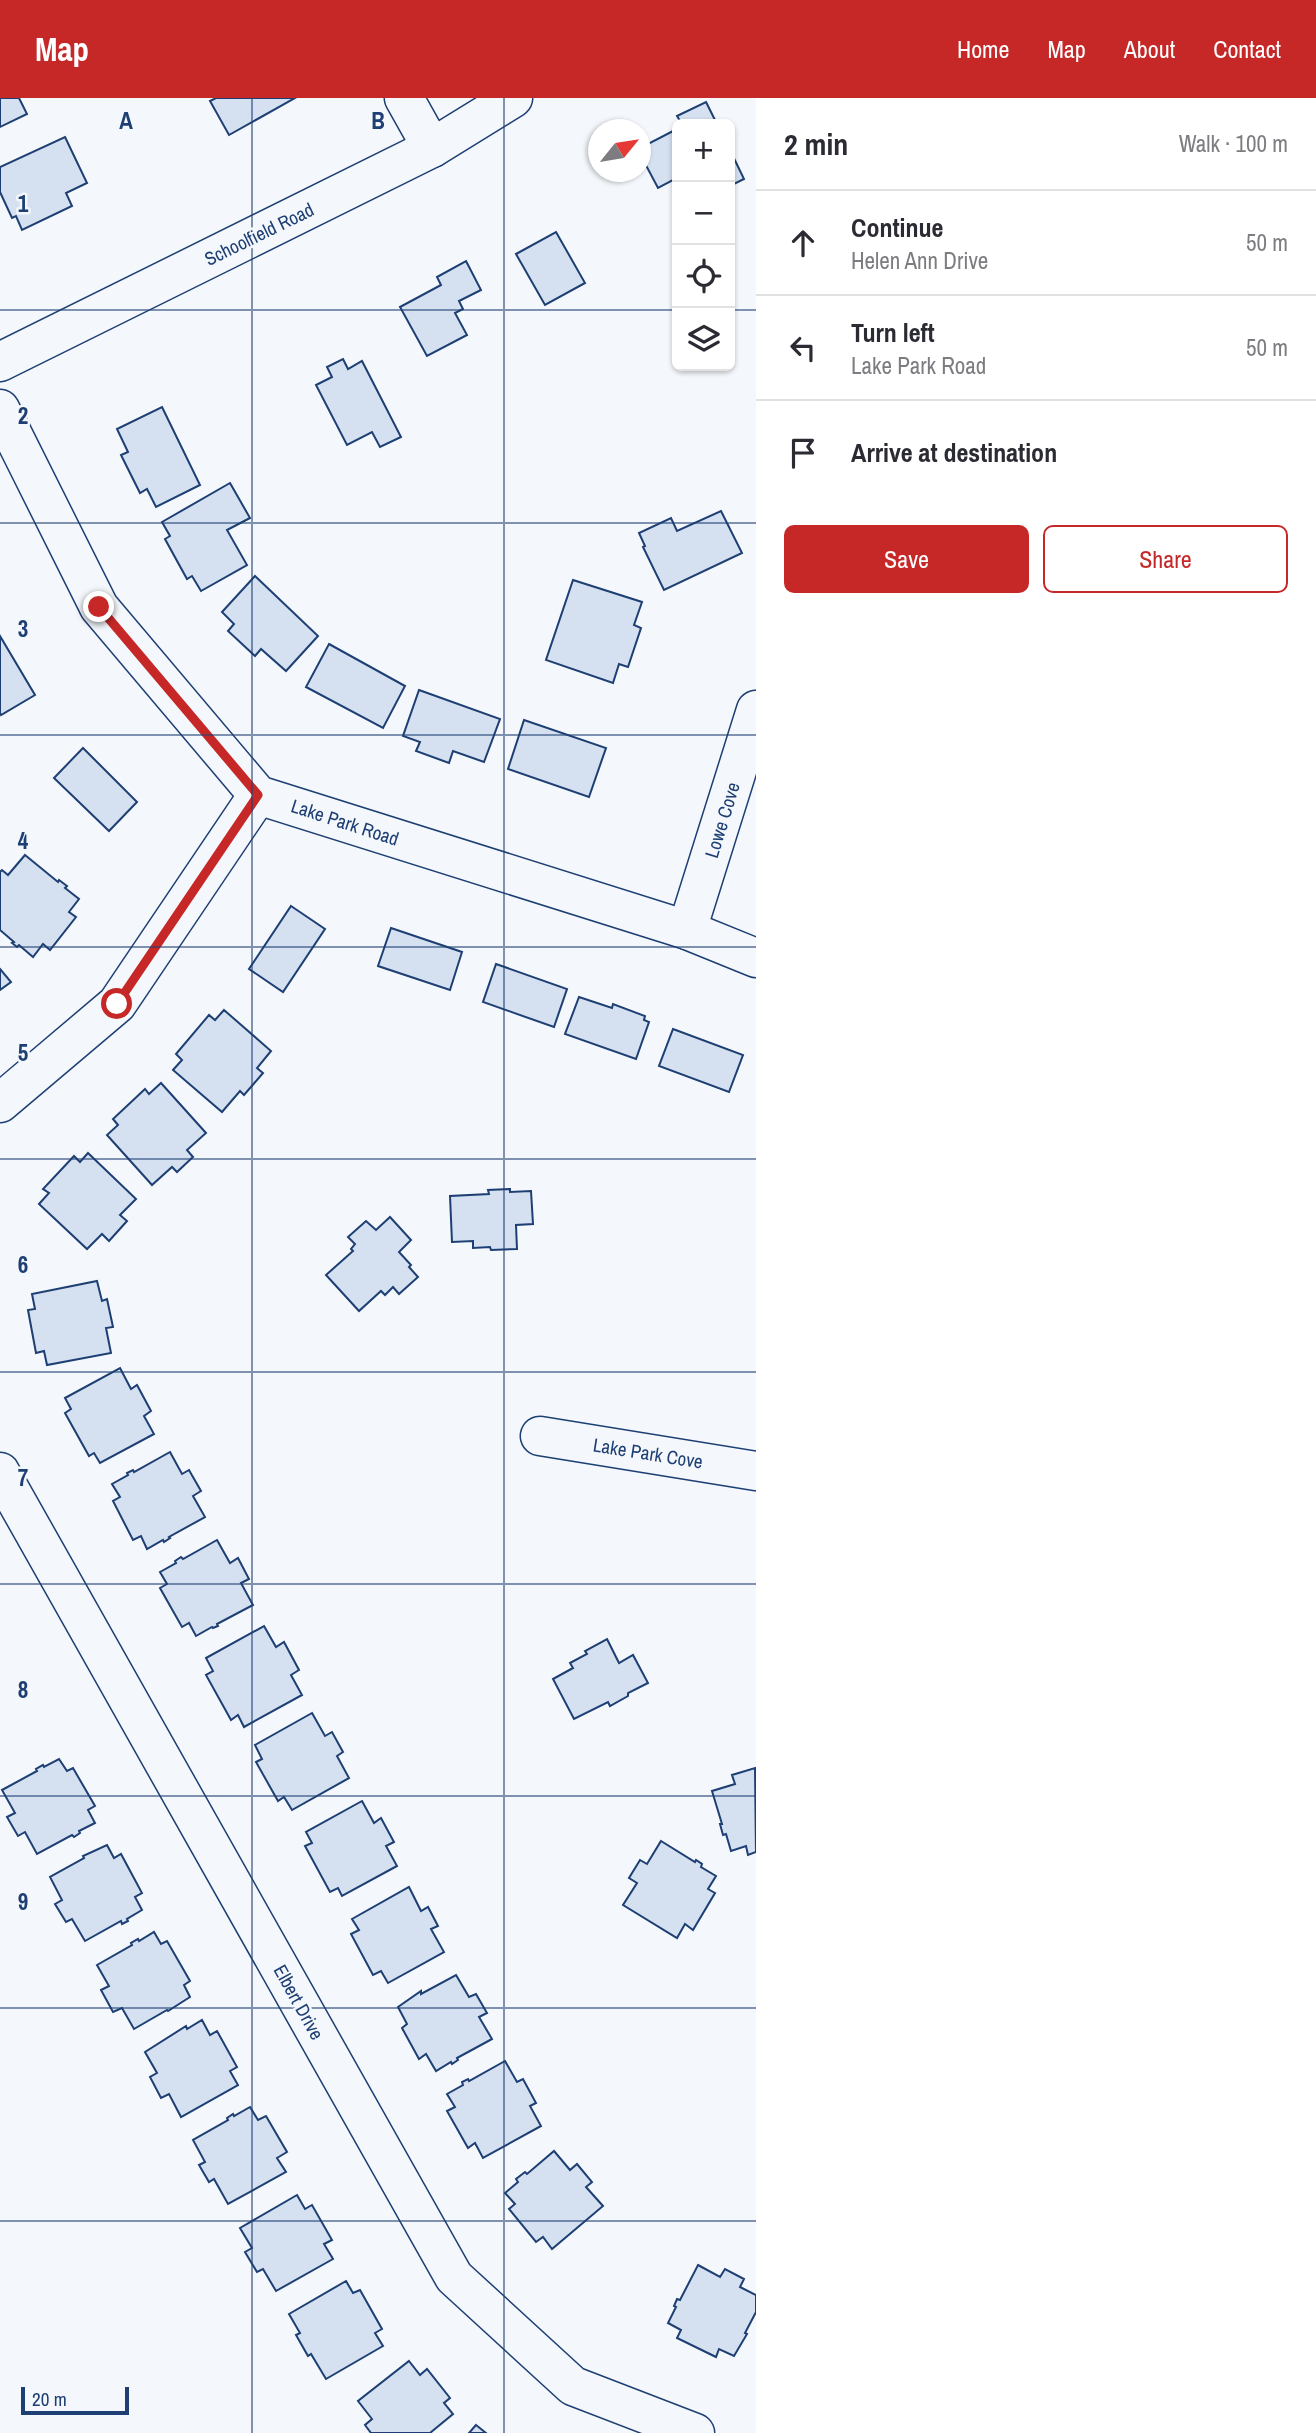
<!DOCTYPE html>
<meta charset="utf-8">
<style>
:root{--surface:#fff;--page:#f2f2f3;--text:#2b2b33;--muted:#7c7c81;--line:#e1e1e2;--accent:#c62828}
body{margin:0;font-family:"Archivo Narrow",sans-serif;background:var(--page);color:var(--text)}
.controls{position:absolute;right:21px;top:21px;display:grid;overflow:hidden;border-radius:10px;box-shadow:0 2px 5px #0004}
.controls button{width:63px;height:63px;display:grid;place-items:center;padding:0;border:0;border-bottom:2px solid var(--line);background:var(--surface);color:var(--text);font:35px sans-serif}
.compass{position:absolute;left:588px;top:21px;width:63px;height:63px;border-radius:50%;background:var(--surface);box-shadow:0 2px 5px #0004;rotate:60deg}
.scale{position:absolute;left:21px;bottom:18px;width:108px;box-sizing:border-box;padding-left:7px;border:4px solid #1d3f73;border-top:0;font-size:19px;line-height:24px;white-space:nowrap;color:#1d3f73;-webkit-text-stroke:5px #f4f7fb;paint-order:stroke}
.stop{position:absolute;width:21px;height:21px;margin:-16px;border:5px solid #c62828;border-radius:50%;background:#fff}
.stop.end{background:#c62828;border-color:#fff;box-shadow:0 2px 7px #0008}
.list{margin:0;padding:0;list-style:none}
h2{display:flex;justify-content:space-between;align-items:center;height:91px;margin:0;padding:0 28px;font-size:30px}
h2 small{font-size:23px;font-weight:400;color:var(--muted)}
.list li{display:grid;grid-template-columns:46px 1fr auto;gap:21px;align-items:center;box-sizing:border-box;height:105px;padding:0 28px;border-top:2px solid var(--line)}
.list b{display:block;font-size:26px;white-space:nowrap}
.list p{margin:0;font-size:23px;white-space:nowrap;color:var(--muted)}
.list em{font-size:23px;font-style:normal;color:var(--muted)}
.actions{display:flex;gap:14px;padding:21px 28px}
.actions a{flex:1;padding:16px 0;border:2px solid var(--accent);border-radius:10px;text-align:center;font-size:24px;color:var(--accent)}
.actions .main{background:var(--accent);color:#fff}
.icon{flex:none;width:38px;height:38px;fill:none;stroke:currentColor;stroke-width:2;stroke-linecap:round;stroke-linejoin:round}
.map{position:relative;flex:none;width:756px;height:2335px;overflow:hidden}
header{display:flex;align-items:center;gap:42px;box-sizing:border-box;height:98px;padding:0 35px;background:var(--accent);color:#fff}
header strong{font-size:33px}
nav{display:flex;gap:38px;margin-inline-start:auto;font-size:24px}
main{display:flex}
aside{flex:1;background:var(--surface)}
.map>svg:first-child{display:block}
</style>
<header>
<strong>Map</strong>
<nav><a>Home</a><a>Map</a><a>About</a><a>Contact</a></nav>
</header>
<main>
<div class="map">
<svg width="756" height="2335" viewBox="0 0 756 2335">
<rect width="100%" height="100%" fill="#f4f7fb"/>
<g fill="#d5e0f0" stroke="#1d3f73" stroke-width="2">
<path d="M0 0H19L27 16 0 29Z"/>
<path d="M216 0H295L229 37 210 3Z"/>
<path d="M706 4 717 26H682L677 18Z"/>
<path d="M677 31V80L658 90 640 56V50Z"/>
<path d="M65 39 87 85 66 95 72 108 22 132 16 118 12 120 0 94V69Z"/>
<path d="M730 52 744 81 730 88Z"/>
<path d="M556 134 585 185 545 207 516 156Z"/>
<path d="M466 163 481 192 459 203 463 211 455 215 467 237 427 258 400 209 441 187 437 179Z"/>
<path d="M343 261 348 271 362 263 401 339 380 349 372 334 347 347 316 287 332 279 327 269Z"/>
<path d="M162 309 200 387 156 409 147 391 140 395 121 357 128 354 117 331Z"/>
<path d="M230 385 250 420 227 432 247 467 201 493 192 478 187 481 165 441 170 438 162 424Z"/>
<path d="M721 413 742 455 664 492 643 449 645 448 639 435 671 420 677 433Z"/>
<path d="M255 478 318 538 286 573 261 551 255 558 228 533 234 526 222 514Z"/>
<path d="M573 482 642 504 634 527 641 530 628 569 619 566 613 585 546 562Z"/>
<path d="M0 538 35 597 1 617 0 615Z"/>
<path d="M329 546 405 588 383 630 306 589Z"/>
<path d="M419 592 500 621 484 664 453 653 449 665 416 653 420 644 403 638Z"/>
<path d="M524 622 606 650 589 699 508 671Z"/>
<path d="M83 650 137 704 109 733 54 680Z"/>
<path d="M25 757 58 784 59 782 67 788 65 790 79 801 69 814 76 819 50 852 43 846 33 859 19 847 17 849 12 845 14 844 0 832V774L2 772 8 777Z"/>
<path d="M291 808 325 831 283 894 249 871Z"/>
<path d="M391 830 462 854 450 892 378 868Z"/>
<path d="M496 866 567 891 554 929 483 904Z"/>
<path d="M0 871 11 884 0 892Z"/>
<path d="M579 899 612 910 613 906 645 918 644 922 649 924 636 961 565 936Z"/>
<path d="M224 912 271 953 257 970 263 975 244 997 240 993 222 1014 173 972 182 962 176 956 209 917 215 922Z"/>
<path d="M673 931 743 957 729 994 659 968Z"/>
<path d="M161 985 206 1035 187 1052 193 1059 177 1074 172 1069 152 1087 107 1037 118 1027 113 1021 145 991 149 996Z"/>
<path d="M88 1055 136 1101 120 1117 127 1123 109 1143 102 1136 87 1151 39 1106 49 1095 43 1091 74 1058 80 1064Z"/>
<path d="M510 1091V1094L531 1093 533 1126 516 1127 517 1151 491 1152 490 1149 473 1150V1143L452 1144 450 1098 489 1096 488 1092Z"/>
<path d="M390 1119 411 1142 399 1154 411 1167 409 1169 418 1179 399 1196 393 1189 385 1197 381 1193 359 1213 326 1177 353 1153 351 1151 355 1146 348 1139 366 1123 376 1132Z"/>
<path d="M97 1183 102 1203 107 1201 113 1229 106 1230 111 1255 47 1267 44 1253 36 1255 28 1212 35 1211 32 1196Z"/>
<path d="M120 1270 131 1291 137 1287 151 1313 144 1318 154 1336 100 1365 94 1355 89 1358 65 1315 71 1311 65 1300Z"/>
<path d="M170 1354 182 1376 189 1372 201 1393 193 1398 205 1419 169 1439 170 1440 164 1444 163 1442 147 1451 141 1438 133 1442 113 1403 120 1399 112 1386 128 1377 127 1375 133 1372 134 1374Z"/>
<path d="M217 1442 230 1465 238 1460 249 1481 241 1485 253 1507 217 1526 218 1528 213 1530 212 1529 196 1538 189 1525 182 1529 160 1490 167 1486 160 1474 176 1465 175 1463 181 1459 183 1461Z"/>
<path d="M264 1528 276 1549 284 1544 299 1572 291 1577 302 1597 244 1629 238 1617 231 1622 206 1577 213 1573 206 1560Z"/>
<path d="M607 1541 619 1565 633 1557 648 1585 628 1595V1598L610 1608 608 1604 574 1621 553 1581 573 1570 570 1565 587 1556 585 1553Z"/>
<path d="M312 1615 325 1638 332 1634 343 1654 337 1658 349 1680 292 1712 284 1699 278 1703 256 1664 262 1661 255 1647Z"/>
<path d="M59 1661 67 1673 73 1670 95 1708 88 1712 95 1725 79 1733 80 1735 74 1739 72 1737 37 1756 25 1734 18 1738 7 1719 15 1715 2 1692 37 1673 36 1671 43 1667 44 1669Z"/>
<path d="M755 1670 756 1754 748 1757 746 1748 731 1753 726 1736 723 1737 720 1726H722L712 1693 735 1686 732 1677Z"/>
<path d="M362 1703 374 1725 381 1720 394 1744 386 1748 397 1768 342 1798 338 1790 330 1794 305 1748 312 1745 306 1734Z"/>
<path d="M661 1743 695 1764 696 1762 702 1766 701 1769 716 1778 708 1791 715 1795 693 1832 685 1826 677 1840 623 1807 637 1785 629 1780 640 1762 647 1766Z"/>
<path d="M107 1747 114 1760 121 1756 142 1795 135 1799 142 1812 127 1821 128 1823 122 1826 121 1823 85 1843 72 1821 66 1824 55 1806 62 1802 50 1779 84 1760 83 1758Z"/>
<path d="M409 1789 421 1813 428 1809 438 1828 431 1831 444 1854 388 1885 381 1873 373 1877 351 1836 359 1832 352 1821Z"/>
<path d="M154 1834 161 1846 167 1843 190 1883 184 1887 190 1899 168 1913 167 1912 134 1931 122 1910 113 1914 101 1892 109 1888 97 1867 132 1847 131 1845 138 1841 139 1843Z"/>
<path d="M456 1877 469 1899 476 1896 487 1915 479 1919 492 1941 457 1960 458 1962 452 1966 451 1964 436 1973 426 1956 419 1961 402 1930 407 1926 398 1909 421 1893V1896Z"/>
<path d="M202 1922 210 1937 217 1933 237 1969 230 1973 238 1987 181 2019 169 1996 161 2000 150 1979 157 1975 145 1954 186 1928 187 1931Z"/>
<path d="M505 1963 517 1984 523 1981 536 2005 530 2008 541 2028 483 2060 475 2045 468 2050 447 2013 455 2009 447 1996 463 1987 462 1984 468 1981 469 1983Z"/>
<path d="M250 2009 258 2022 266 2018 287 2054 277 2060 286 2074 228 2106 214 2081 209 2084 199 2067 205 2064 193 2042 228 2022 227 2020 233 2016 234 2018Z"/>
<path d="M554 2053 570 2072 577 2066 592 2084 586 2089 603 2108 552 2151 543 2139 536 2144 509 2111 515 2106 505 2095 518 2084 516 2081 525 2074 527 2076Z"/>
<path d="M297 2097 305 2111 312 2107 332 2142 324 2146 333 2161 276 2193 263 2171 257 2174 245 2154 252 2150 240 2130Z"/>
<path d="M698 2167 720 2179 725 2171 744 2181 740 2189 756 2197V2214L745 2235 747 2236 734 2258 719 2251 716 2259 677 2240 681 2232 668 2225 676 2209 674 2208 677 2201 680 2202Z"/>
<path d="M346 2183 353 2195 360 2192 382 2231 375 2235 383 2248 326 2281 311 2256 308 2258 296 2237 300 2235 289 2216Z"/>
<path d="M409 2263 420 2277 427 2271 450 2300 444 2305 453 2316 430 2335H371L365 2327 372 2321 358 2303Z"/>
<path d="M476 2327 486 2335H469Z"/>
</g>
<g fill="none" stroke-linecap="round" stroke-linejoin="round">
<g stroke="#1d3f73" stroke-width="41">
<g id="minor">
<path d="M404 0 432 50"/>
<path d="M0 264 432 50 513 0"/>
<path d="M0 311 99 509 258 697 687 832 756 860"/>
<path d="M687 832 756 612"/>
<path d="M0 1005 117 906 258 697"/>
<path d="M540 1338 756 1373"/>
<path d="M0 1374 454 2179 573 2288 695 2335"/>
</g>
</g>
<use href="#minor" stroke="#f4f7fb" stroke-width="38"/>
</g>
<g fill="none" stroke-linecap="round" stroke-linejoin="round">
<path stroke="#c62828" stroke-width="9" d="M99 509 258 697 117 906"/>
</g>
<path fill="none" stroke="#1d3f73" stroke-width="2" stroke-opacity="0.55" d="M252 0V2335M504 0V2335M0 212H677M730 212H756M0 425H756M0 637H756M0 849H756M0 1061H756M0 1274H756M0 1486H756M0 1698H756M0 1910H756M0 2123H756"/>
<g text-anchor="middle" stroke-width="5" stroke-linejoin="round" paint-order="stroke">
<g font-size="19" fill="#1d3f73" stroke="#f4f7fb">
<text transform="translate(259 136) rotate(-26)" y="7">Schoolfield Road</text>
<text transform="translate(722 722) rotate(-73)" y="7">Lowe Cove</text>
<text transform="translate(345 724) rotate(18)" y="7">Lake Park Road</text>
<text transform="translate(648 1355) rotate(9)" y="7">Lake Park Cove</text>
<text transform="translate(299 1904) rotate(61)" y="7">Elbert Drive</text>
</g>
</g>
<g font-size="23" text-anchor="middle" font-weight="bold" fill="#1d3f73" stroke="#f4f7fb" stroke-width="5" stroke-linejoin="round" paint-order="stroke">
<text x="126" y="31">A</text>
<text x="378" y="31">B</text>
<text x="23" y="114">1</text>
<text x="23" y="326">2</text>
<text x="23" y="539">3</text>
<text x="23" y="751">4</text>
<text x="23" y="963">5</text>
<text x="23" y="1175">6</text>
<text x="23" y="1388">7</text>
<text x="23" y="1600">8</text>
<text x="23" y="1812">9</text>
</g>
</svg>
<div class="controls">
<button>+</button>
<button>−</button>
<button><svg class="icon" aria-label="locate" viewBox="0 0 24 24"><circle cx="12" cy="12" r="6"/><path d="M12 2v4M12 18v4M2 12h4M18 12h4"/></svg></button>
<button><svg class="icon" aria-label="layers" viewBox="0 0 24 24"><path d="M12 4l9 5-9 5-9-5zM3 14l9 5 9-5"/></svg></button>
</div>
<svg class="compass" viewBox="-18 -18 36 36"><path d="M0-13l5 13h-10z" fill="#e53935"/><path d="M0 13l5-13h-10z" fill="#7c7c81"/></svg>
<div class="scale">20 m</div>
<div class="stop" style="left:117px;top:906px"></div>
<div class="stop end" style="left:99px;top:509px"></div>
</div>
<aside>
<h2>2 min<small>Walk · 100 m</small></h2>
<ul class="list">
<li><svg class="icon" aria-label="ahead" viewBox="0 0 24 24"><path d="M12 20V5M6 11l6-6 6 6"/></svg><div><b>Continue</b><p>Helen Ann Drive</p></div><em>50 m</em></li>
<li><svg class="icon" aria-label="left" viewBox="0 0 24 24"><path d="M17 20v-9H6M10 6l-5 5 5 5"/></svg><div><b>Turn left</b><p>Lake Park Road</p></div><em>50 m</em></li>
<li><svg class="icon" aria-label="arrive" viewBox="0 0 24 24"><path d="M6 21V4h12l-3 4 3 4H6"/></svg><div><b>Arrive at destination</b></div></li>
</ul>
<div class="actions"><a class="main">Save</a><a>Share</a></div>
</aside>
</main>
